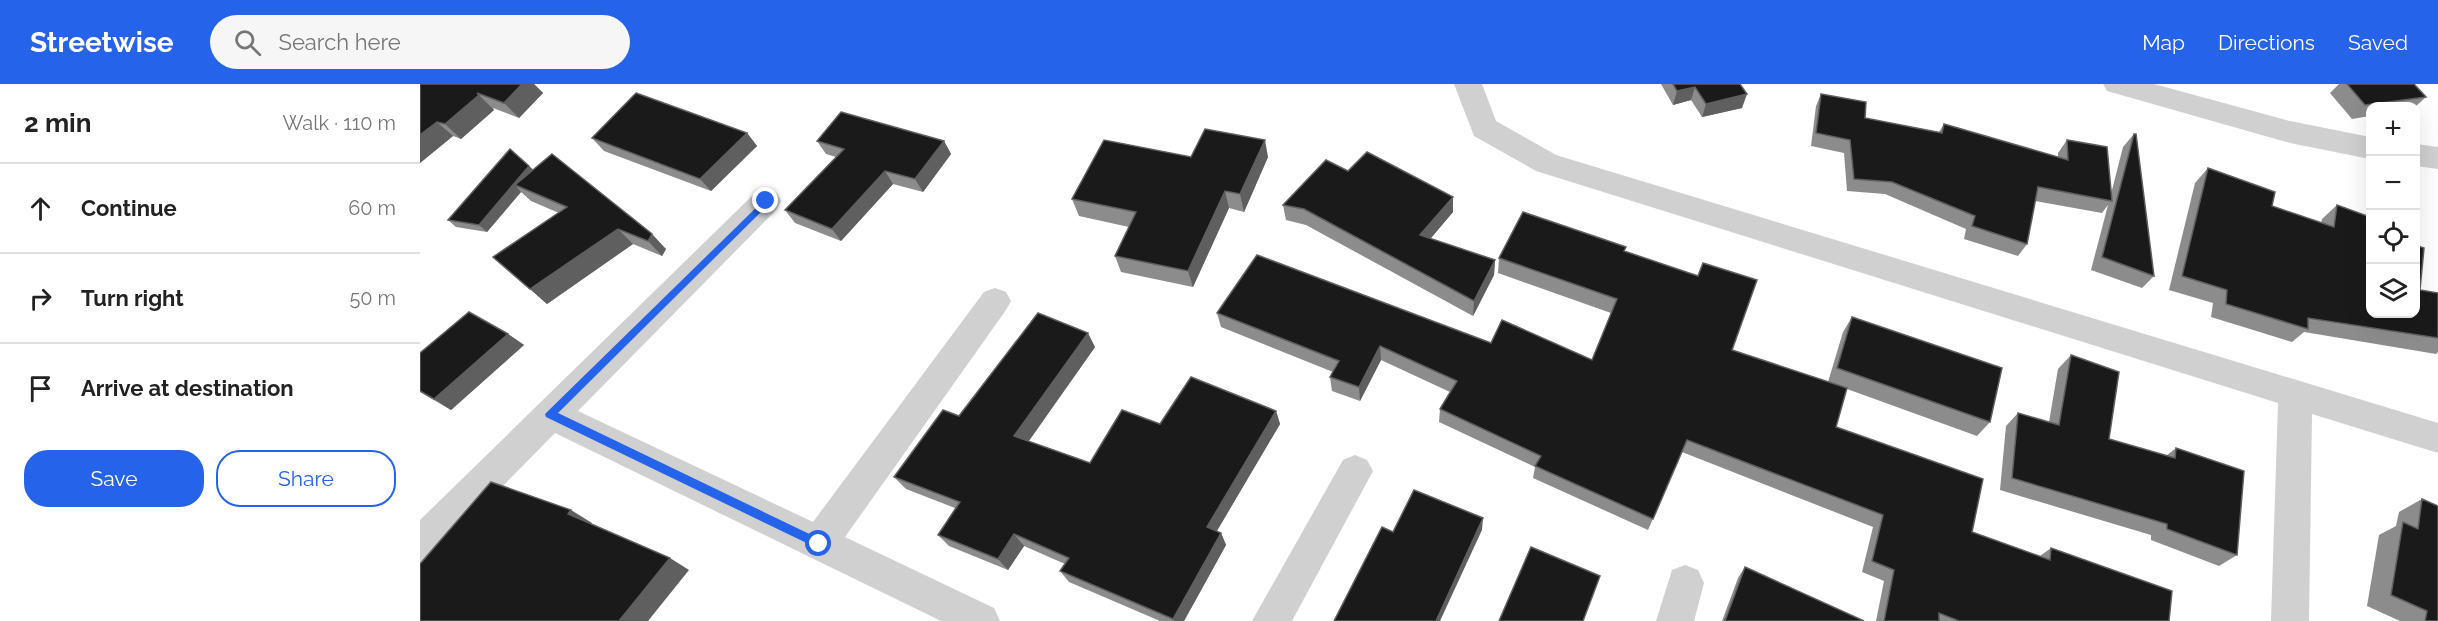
<!DOCTYPE html>
<meta charset="utf-8">
<style>
:root{--surface:#fff;--page:#f6f6f6;--text:#222;--muted:#767676;--line:#e0e0e0;--accent:#2563eb}
body{margin:0;font-family:Raleway,sans-serif;background:var(--page);color:var(--text)}
.controls{position:absolute;right:18px;top:18px;display:grid;overflow:hidden;border-radius:12px;box-shadow:0 6px 24px #0002}
.controls button{width:54px;height:54px;display:grid;place-items:center;padding:0;border:0;border-bottom:2px solid var(--line);background:var(--surface);color:var(--text);font:30px sans-serif}
.stop{position:absolute;width:18px;height:18px;margin:-14px;border:4px solid #2563eb;border-radius:50%;background:#fff}
.stop.end{background:#2563eb;border-color:#fff;box-shadow:0 2px 6px #0008}
.list{margin:0;padding:0;list-style:none}
h2{display:flex;justify-content:space-between;align-items:center;height:78px;margin:0;padding:0 24px;font-size:26px}
h2 small{font-size:20px;font-weight:400;color:var(--muted)}
.list li{display:grid;grid-template-columns:39px 1fr auto;gap:18px;align-items:center;box-sizing:border-box;height:90px;padding:0 24px;border-top:2px solid var(--line)}
.list b{display:block;font-size:22px;white-space:nowrap}
.list em{font-size:20px;font-style:normal;color:var(--muted)}
.actions{display:flex;gap:12px;padding:18px 24px}
.actions a{flex:1;padding:14px 0;border:2px solid var(--accent);border-radius:24px;text-align:center;font-size:21px;color:var(--accent)}
.actions .main{background:var(--accent);color:#fff}
.icon{flex:none;width:33px;height:33px;fill:none;stroke:currentColor;stroke-width:2;stroke-linecap:round;stroke-linejoin:round}
.map{position:relative;flex:none;width:2018px;height:537px;overflow:hidden}
header{display:flex;align-items:center;gap:36px;box-sizing:border-box;height:84px;padding:0 30px;background:var(--accent);color:#fff}
header strong{font-size:28px}
nav{display:flex;gap:33px;margin-inline-start:auto;font-size:21px}
.search{width:420px;height:54px;background:var(--page);display:flex;align-items:center;gap:15px;box-sizing:border-box;padding:0 21px;border-radius:33px;color:var(--muted);font-size:22px}
main{display:flex}
aside{flex:1;background:var(--surface)}
.map>svg:first-child{display:block}
</style>
<header>
<strong>Streetwise</strong>
<div class="search"><svg class="icon" aria-label="search" viewBox="0 0 24 24"><circle cx="10" cy="10" r="6"/><path d="M15 15l6 6"/></svg>Search here</div>
<nav><a>Map</a><a>Directions</a><a>Saved</a></nav>
</header>
<main>
<aside>
<h2>2 min<small>Walk · 110 m</small></h2>
<ul class="list">
<li><svg class="icon" aria-label="ahead" viewBox="0 0 24 24"><path d="M12 20V5M6 11l6-6 6 6"/></svg><div><b>Continue</b></div><em>60 m</em></li>
<li><svg class="icon" aria-label="right" viewBox="0 0 24 24"><path d="M7 20v-9h11M14 6l5 5-5 5"/></svg><div><b>Turn right</b></div><em>50 m</em></li>
<li><svg class="icon" aria-label="arrive" viewBox="0 0 24 24"><path d="M6 21V4h12l-3 4 3 4H6"/></svg><div><b>Arrive at destination</b></div></li>
</ul>
<div class="actions"><a class="main">Save</a><a>Share</a></div>
</aside>
<div class="map">
<svg width="2018" height="537" viewBox="0 0 2018 537">
<rect width="100%" height="100%" fill="#fff"/>
<g fill="none" stroke-linecap="round" stroke-linejoin="round">
<g fill="#d0d0d0" fill-rule="evenodd">
<path d="M1034 0H1062L1076 37 1136 71 2018 339V369L1892 330 1889 537H1851L1858 319 1116 87 1054 52Z"/>
<path d="M1683 0H1734L1870 37 1950 53V75L1870 59 1687 7Z"/>
<path d="M1996 60 2018 63V85L1996 82Z"/>
<path d="M346 105 357 109 361 117 357 125 158 327 393 438 564 208 575 204 586 208 591 217 586 226 425 453 574 524 580 537H521L135 349 13 473 0 478V436L335 109Z"/>
<path d="M935 371 947 376 953 387 872 537H832L923 376Z"/>
<path d="M1265 481 1278 486 1284 499 1274 537H1236L1252 486Z"/>
</g>
</g>
<g fill="#8c8c8c">
<path d="M0 0H114L123 9 99 34 73 24 74 26 41 55 33 52 0 79Z"/>
<path d="M1241 0H1320L1322 24 1282 33 1271 16 1253 21Z"/>
<path d="M1919 0H1994L2006 13 1995 23 1950 22V32L1932 35 1910 9Z"/>
<path d="M1401 10 1445 34 1519 48 1524 40 1638 73V69L1647 56 1691 110 1703 63 1714 50 1734 192 1722 204 1671 186 1688 121 1682 129 1615 117 1607 160 1598 172 1544 155 1546 145 1465 110 1427 107 1424 69 1391 62 1396 22Z"/>
<path d="M327 49 337 62 291 107 184 67 172 54Z"/>
<path d="M397 57H524L531 70 503 108 473 100 421 157 375 139 365 126 416 73 406 70Z"/>
<path d="M771 73H848L824 128 809 124 773 203 701 188 695 172 709 143 659 132 652 115Z"/>
<path d="M1788 84 1852 122 1901 139 1902 135 1917 121 1950 230 2000 206 2018 209V268L2016 270 1884 248 1872 258 1791 233 1793 219 1749 206 1775 99Z"/>
<path d="M113 86 246 165 242 172 213 160 127 220 110 205 139 129 111 117 101 108 67 148 36 143 28 136Z"/>
<path d="M928 87 1033 113V128L1010 155 1075 176 1074 191 1053 232 886 141 866 136 863 121Z"/>
<path d="M1205 168 1312 266 1408 298 1423 248 1432 233 1570 338 1557 352 1427 305 1416 343 1552 448 1620 472 1631 464 1749 537H1456L1464 497 1442 488 1453 443 1262 368 1228 446 1113 394 1115 383 1019 338 1020 325 1030 308 961 276 940 317 912 307 910 293 913 288 801 243 797 229 1071 259 1172 276 1191 229 1078 189 1079 174Z"/>
<path d="M88 250 104 261 31 326 0 308V269Z"/>
<path d="M675 263 609 357 670 379 740 340 856 327 860 340 797 447 801 449 806 461 764 537H740L649 498 640 487 645 480 604 462 588 486 529 462 518 451 535 424 486 405 474 393 539 332Z"/>
<path d="M1651 271 1689 355 1746 372 1756 364 1817 471 1799 482 1731 456V451L1580 406 1586 342 1598 329 1629 338 1638 285Z"/>
<path d="M2002 415 2018 537H1980L1947 522 1959 451 1976 442 1979 428Z"/>
<path d="M1325 483 1444 537H1302L1318 494Z"/>
</g>
<g fill="#5f5f5f">
<path d="M102 0H114L123 9 99 34 84 19Z"/>
<path d="M1275 3 1271 16 1253 21 1257 7Z"/>
<path d="M1327 10 1322 24 1282 33 1286 20Z"/>
<path d="M59 11 74 26 41 55 25 40Z"/>
<path d="M17 38 33 52 0 79V51Z"/>
<path d="M327 49 337 62 291 107 280 95Z"/>
<path d="M845 56 848 73 824 128 820 110Z"/>
<path d="M524 57 531 70 503 108 495 95Z"/>
<path d="M109 82 117 89 95 101 101 108 67 148 59 141Z"/>
<path d="M465 87 473 100 421 157 412 145Z"/>
<path d="M805 107 809 124 773 203 768 187Z"/>
<path d="M1033 113V128L1000 167V151Z"/>
<path d="M198 145 213 160 127 220 110 205Z"/>
<path d="M232 150 246 165 242 172 228 157Z"/>
<path d="M1075 176 1074 191 1053 232 1054 217Z"/>
<path d="M668 249 675 263 603 365 594 352Z"/>
<path d="M88 250 104 261 31 326 14 315Z"/>
<path d="M960 262 961 276 940 317 939 303Z"/>
<path d="M856 327 860 340 792 455 787 443Z"/>
<path d="M151 426 172 439 169 442 148 430Z"/>
<path d="M1063 434 1062 446 1020 537H1016Z"/>
<path d="M801 449 806 461 764 537H754L753 535Z"/>
<path d="M594 450 604 462 588 486 578 475Z"/>
<path d="M250 474 269 486 228 537H199Z"/>
</g>
<g fill="#1a1a1a" stroke="#5f5f5f" stroke-width="1.5">
<path d="M0 0H102L84 19 57 9 59 11 25 40 17 38 0 51Z"/>
<path d="M1253 0H1320L1327 10 1286 20 1275 3 1257 7Z"/>
<path d="M1927 0H1994L2006 13 1945 21Z"/>
<path d="M216 9 327 49 280 95 172 54Z"/>
<path d="M1401 10 1446 18 1445 34 1522 49 1524 40 1648 76 1647 56 1687 63 1692 117 1618 103 1607 160 1552 142 1555 132 1472 98 1434 95 1430 56 1396 49Z"/>
<path d="M421 28 524 57 495 95 465 87 412 145 365 126 424 65 397 57Z"/>
<path d="M785 45 845 56 820 110 805 107 768 187 695 172 716 128 652 115 684 56 771 73Z"/>
<path d="M1714 50H1716L1734 192 1682 173Z"/>
<path d="M90 65 109 82 59 141 28 136Z"/>
<path d="M947 68 1033 113 1000 151 1075 176 1054 217 884 125 863 121 906 76 928 87Z"/>
<path d="M132 70 232 150 228 157 198 145 110 205 73 173 147 123 95 101Z"/>
<path d="M1788 84 1855 108 1852 122 1914 143 1917 121 1950 133V230H1995V161L2004 164 2000 206 2018 209V254L1888 234V245L1806 220 1807 206 1762 192Z"/>
<path d="M1103 128 1206 163 1204 167 1278 192 1283 179 1337 196 1312 266 1427 304 1416 343 1563 395 1552 448 1630 476 1631 464 1752 507 1749 537H1539L1519 529V537H1464L1474 486 1452 477 1463 431 1267 356 1233 435 1115 382 1121 372 1020 325 1037 297 960 262 939 303 910 293 919 277 797 229 837 171 1071 259 1082 236 1172 276 1197 215 1079 174Z"/>
<path d="M49 228 88 250 14 315 0 307V269Z"/>
<path d="M618 229 668 249 594 352 670 379 702 326 740 340 771 293 856 327 787 443 801 449 753 535 640 487 649 474 594 450 578 475 518 451 540 418 474 393 523 326 539 332Z"/>
<path d="M1432 233 1582 284 1570 338 1417 284Z"/>
<path d="M1651 271 1699 288 1689 355 1755 374 1756 364 1824 387 1817 471 1747 445V440L1592 394 1598 329 1639 341Z"/>
<path d="M71 398 151 426 148 430 250 474 199 537H0V480Z"/>
<path d="M994 406 1063 434 1016 537H914L962 443 973 448Z"/>
<path d="M2002 415 2018 422V537H2005L2007 527 1971 511 1983 438 1998 445Z"/>
<path d="M1111 463 1180 492 1163 537H1079Z"/>
<path d="M1325 483 1444 537H1305Z"/>
</g>
<path fill="#2563eb" d="M346 114 349 115V120L138 329 402 456 404 460 399 465 126 333 125 330Z"/>
</svg>
<div class="controls">
<button>+</button>
<button>−</button>
<button><svg class="icon" aria-label="locate" viewBox="0 0 24 24"><circle cx="12" cy="12" r="6"/><path d="M12 2v4M12 18v4M2 12h4M18 12h4"/></svg></button>
<button><svg class="icon" aria-label="layers" viewBox="0 0 24 24"><path d="M12 4l9 5-9 5-9-5zM3 14l9 5 9-5"/></svg></button>
</div>
<div class="stop" style="left:399px;top:460px"></div>
<div class="stop end" style="left:346px;top:117px"></div>
</div>
</main>
